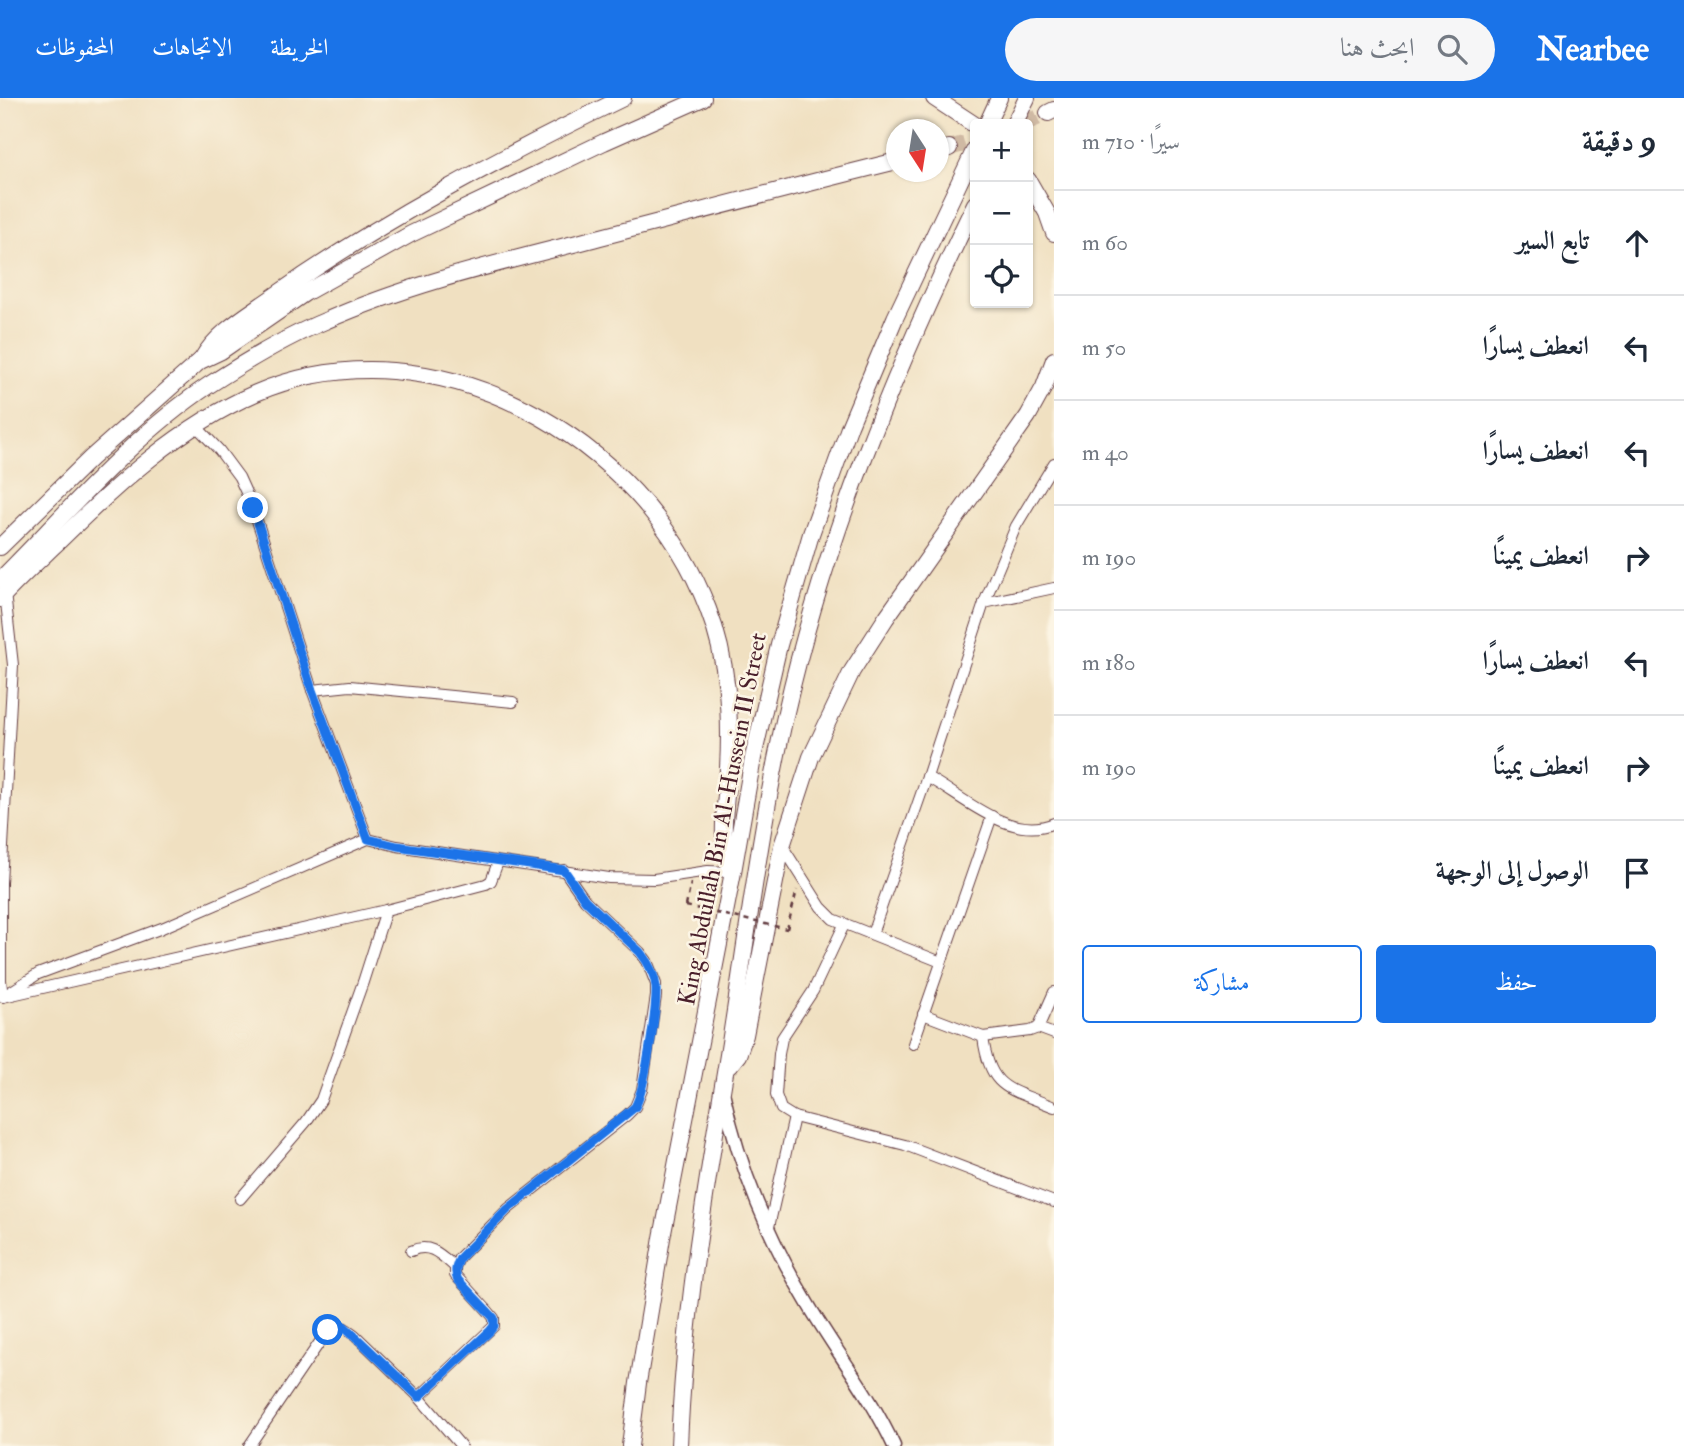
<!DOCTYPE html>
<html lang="ar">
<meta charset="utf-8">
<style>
:root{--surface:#fff;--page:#f6f6f7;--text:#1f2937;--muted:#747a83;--line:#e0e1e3;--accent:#1a73e8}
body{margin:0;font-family:"IM FELL Double Pica",Amiri,serif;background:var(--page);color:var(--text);direction:rtl}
.controls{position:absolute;right:21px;top:21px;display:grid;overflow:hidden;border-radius:7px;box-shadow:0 2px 5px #0004}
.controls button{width:63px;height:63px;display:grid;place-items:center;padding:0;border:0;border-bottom:2px solid var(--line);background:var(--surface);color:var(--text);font:35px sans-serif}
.compass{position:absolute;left:886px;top:21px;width:63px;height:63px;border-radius:50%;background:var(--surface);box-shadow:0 2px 5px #0004;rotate:168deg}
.stop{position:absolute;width:21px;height:21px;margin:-16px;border:5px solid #1a73e8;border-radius:50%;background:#fff}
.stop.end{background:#1a73e8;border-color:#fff;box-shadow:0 2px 7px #0008}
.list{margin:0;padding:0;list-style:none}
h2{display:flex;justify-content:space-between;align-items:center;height:91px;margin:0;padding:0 28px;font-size:30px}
h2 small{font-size:23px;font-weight:400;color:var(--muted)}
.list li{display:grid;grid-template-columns:46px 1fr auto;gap:21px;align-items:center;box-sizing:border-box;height:105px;padding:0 28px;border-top:2px solid var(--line)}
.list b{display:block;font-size:26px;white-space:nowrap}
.list em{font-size:23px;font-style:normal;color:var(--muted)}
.actions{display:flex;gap:14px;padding:21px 28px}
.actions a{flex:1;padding:16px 0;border:2px solid var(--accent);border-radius:7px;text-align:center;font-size:24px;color:var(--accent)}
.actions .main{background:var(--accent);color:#fff}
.icon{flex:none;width:38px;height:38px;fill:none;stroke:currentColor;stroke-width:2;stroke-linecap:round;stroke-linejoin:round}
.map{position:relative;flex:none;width:1054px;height:1348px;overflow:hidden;direction:ltr}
header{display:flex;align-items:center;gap:42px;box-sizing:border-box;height:98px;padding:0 35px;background:var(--accent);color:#fff}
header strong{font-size:33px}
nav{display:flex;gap:38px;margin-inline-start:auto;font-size:24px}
.search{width:490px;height:63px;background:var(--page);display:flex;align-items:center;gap:18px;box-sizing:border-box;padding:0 24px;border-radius:38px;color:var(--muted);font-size:26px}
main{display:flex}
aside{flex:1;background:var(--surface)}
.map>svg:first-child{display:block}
</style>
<header>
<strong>Nearbee</strong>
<div class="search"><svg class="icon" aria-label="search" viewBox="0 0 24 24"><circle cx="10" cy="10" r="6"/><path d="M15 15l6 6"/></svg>ابحث هنا</div>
<nav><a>الخريطة</a><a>الاتجاهات</a><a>المحفوظات</a></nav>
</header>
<main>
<aside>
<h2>9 دقيقة<small>سيرًا · 710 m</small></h2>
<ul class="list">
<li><svg class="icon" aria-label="ahead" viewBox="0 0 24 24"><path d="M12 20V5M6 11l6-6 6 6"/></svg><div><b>تابع السير</b></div><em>60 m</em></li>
<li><svg class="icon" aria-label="left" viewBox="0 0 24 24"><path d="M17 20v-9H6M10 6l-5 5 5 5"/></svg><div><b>انعطف يسارًا</b></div><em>50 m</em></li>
<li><svg class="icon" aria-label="left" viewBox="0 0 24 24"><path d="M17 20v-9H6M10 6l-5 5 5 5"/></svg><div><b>انعطف يسارًا</b></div><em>40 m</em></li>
<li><svg class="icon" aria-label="right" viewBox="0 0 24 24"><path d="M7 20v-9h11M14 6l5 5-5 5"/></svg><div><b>انعطف يمينًا</b></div><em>190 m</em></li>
<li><svg class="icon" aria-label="left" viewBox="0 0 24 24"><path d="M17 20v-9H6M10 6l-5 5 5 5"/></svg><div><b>انعطف يسارًا</b></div><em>180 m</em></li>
<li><svg class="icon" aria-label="right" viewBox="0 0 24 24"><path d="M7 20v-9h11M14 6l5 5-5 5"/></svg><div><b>انعطف يمينًا</b></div><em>190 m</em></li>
<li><svg class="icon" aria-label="arrive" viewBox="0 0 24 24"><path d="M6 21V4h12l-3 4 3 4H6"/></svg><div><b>الوصول إلى الوجهة</b></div></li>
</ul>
<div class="actions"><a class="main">حفظ</a><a>مشاركة</a></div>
</aside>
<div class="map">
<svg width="1054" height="1348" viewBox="0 0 1054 1348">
<rect width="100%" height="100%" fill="#fcf5e5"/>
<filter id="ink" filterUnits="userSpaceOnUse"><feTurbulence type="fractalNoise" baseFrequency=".0143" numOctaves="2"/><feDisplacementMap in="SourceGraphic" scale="14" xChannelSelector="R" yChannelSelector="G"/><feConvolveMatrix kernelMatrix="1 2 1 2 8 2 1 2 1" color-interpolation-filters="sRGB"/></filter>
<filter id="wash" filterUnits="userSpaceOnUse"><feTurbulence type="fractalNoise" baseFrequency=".00686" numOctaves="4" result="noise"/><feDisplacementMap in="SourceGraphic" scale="28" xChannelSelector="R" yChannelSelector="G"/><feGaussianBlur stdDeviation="1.57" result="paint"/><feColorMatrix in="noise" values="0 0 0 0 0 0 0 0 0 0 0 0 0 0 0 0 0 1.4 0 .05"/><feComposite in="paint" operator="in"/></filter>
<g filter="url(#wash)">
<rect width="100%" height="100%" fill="#f0e0c1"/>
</g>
<g filter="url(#ink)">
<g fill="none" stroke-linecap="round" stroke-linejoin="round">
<g stroke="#cfb9a3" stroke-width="16" stroke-dasharray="16 8" stroke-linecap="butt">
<path d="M1023 26 1048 15"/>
<path d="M949 50 975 43"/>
</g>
<g stroke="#633c42" stroke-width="12">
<g id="minor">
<path d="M196 328 219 352 239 379 253 410 312 592 368 741"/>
<path d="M5 495 13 567 1 785V882L3 899 386 812 363 884 321 1002 306 1024 240 1101"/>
<path d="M984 505 1054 490"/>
<path d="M312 592 350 588 513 604"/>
<path d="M927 679C964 699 1010 744 1054 725"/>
<path d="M783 749 821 809 833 821 941 864"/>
<path d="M386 812 486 786 491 783 498 764"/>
<path d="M844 827 813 893 782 940 779 956 776 997 781 1011 794 1019 905 1047 1054 1104"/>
<path d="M872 836 927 679 984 505 1016 428 1054 365"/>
<path d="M10 894 38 876 162 830 368 741 397 748 609 780 654 781 708 773 733 774"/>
<path d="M923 916 983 939 1030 933 1038 930 1054 894"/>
<path d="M1038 930 1054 936"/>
<path d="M983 939C990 993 1009 990 1054 1009"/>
<path d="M913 946 992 718"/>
<path d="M769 1129 794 1019"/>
<path d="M411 1153C430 1144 441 1157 455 1169"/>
<path d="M419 1299 494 1228V1220L489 1214 455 1177V1169L459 1160 508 1111 627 1017 635 1009 642 992 656 898V886L647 863 640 854 585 802 564 772"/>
<path d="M249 1348 328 1232C340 1226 345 1229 355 1237L419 1299 461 1348"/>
</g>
</g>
<g stroke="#633c42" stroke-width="15">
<path id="tertiary" d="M724 998C739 1070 770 1143 808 1206 836 1254 870 1296 894 1348"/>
</g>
<g stroke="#633c42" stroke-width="18">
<g id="trunk">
<path d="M934 0 975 27"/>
<path d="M1048 15 1054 12"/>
<path d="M987 26 999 0"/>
<path d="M1014 26 1027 0"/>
<path d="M939 53 949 50"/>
<path d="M1028 82 1047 115 1054 135"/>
<path d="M202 261C217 234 248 217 273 199 382 122 503 58 623 0"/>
<path d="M0 449 91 360 200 263 221 253 305 195 411 136 604 44 703 0"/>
<path d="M0 482C67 415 130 340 209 287 246 263 284 240 325 223 411 185 503 164 593 141 694 115 795 88 897 63"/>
<path d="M0 501C18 481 38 463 58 444 116 387 180 328 256 295 434 220 643 339 708 511 728 562 731 616 728 670 727 705 717 740 732 773"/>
<path d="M729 968 738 957 745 937 782 748 811 659 852 573 886 520 1028 318 1044 289 1054 262"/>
<path d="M630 1348 638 1285 662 1140 733 774 753 660 779 547 811 436 850 327 895 220 975 51"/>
<path d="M679 1348C684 1214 707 1083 729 951 747 839 761 725 786 614 826 437 896 269 975 106"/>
</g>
</g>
<g stroke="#633c42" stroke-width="2.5" stroke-dasharray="5 5" stroke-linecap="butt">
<path d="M686 808 691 785"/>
<path d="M787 831 797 792"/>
</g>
<use href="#minor" stroke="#fff" stroke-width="10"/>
<use href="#tertiary" stroke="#fff" stroke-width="12"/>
<use href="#trunk" stroke="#fff" stroke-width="16"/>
<path stroke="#633c42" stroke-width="2.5" stroke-dasharray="5 5" stroke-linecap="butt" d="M686 808 787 831"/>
</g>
</g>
<g fill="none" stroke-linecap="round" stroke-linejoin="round" filter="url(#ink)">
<path stroke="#1a73e8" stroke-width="9" d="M253 410 312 592 368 741 397 748 564 772 585 802 640 854C648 864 655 877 656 889 657 910 645 992 635 1009L508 1111 460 1160C456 1168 454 1174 458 1182L494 1220V1228L490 1233 419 1299 344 1228H336L328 1232"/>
</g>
<g text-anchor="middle" stroke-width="5" stroke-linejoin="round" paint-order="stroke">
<g font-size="24" fill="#4a1f2b" stroke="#fcf5e5">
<text transform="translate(722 721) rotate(-79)" y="8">King Abdullah Bin Al-Hussein II Street</text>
</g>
</g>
</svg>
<div class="controls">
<button>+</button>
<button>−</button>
<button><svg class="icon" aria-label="locate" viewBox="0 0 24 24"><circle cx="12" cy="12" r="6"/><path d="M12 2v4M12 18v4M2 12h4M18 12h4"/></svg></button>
</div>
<svg class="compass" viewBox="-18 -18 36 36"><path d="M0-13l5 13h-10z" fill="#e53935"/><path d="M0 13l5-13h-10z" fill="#747a83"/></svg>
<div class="stop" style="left:328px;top:1232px"></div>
<div class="stop end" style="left:253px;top:410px"></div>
</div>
</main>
